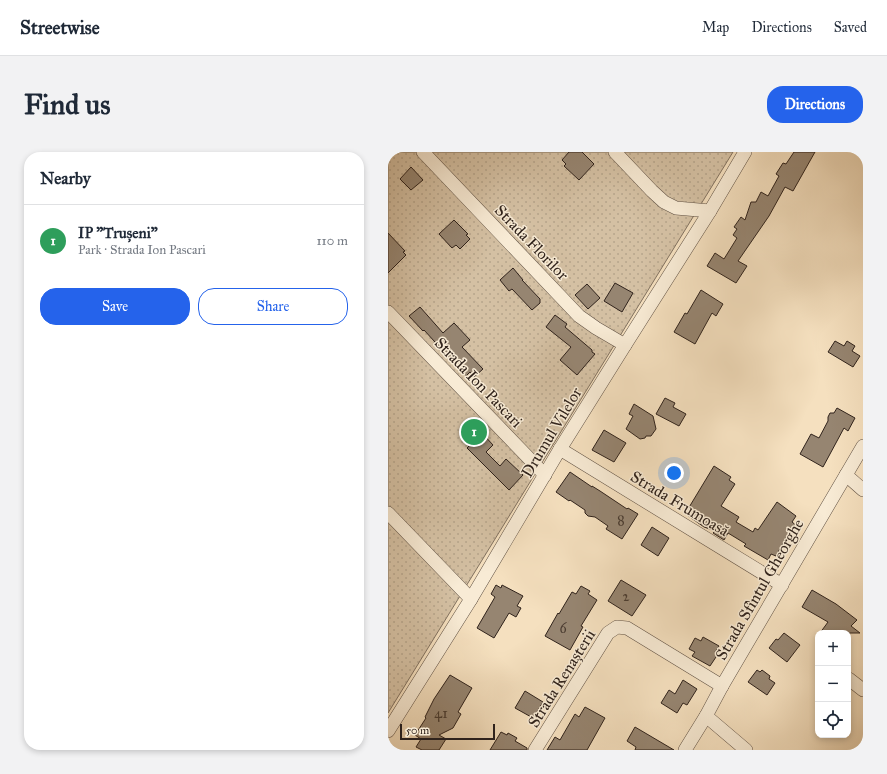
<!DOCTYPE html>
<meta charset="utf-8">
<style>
:root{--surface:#fff;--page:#f2f2f3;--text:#1f2937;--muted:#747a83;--line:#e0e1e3;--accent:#2563eb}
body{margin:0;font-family:"IM FELL Great Primer",serif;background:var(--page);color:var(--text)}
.controls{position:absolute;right:12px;bottom:12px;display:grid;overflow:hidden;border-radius:8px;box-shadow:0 2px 6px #0003}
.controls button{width:36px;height:36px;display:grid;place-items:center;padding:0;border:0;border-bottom:1px solid var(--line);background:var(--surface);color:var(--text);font:20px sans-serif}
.scale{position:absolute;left:12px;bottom:10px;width:95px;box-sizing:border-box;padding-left:4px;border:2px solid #30231c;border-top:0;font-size:11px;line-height:14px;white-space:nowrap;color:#30231c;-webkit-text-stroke:3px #f8ebd5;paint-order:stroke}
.you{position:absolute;left:286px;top:321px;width:14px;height:14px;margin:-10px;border:3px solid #fff;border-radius:50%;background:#1a73e8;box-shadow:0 0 0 6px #1a73e833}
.badge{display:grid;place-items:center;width:26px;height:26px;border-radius:50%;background:var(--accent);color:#fff;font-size:13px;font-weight:700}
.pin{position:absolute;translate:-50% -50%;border:2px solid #fff;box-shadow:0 1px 4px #0006}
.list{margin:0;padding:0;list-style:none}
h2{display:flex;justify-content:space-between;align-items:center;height:52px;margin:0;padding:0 16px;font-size:17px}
h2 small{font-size:13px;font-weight:400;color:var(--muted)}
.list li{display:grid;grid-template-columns:26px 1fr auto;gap:12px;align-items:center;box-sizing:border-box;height:72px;padding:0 16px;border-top:1px solid var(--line)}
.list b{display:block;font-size:15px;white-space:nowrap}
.list p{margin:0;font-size:13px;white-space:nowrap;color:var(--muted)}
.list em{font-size:13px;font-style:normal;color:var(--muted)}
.actions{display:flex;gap:8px;padding:12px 16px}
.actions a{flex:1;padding:9px 0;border:1px solid var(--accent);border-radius:16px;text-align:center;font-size:14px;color:var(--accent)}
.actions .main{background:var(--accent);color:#fff}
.icon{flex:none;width:22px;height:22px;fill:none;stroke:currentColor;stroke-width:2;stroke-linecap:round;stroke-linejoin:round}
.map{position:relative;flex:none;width:475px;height:598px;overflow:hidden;border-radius:16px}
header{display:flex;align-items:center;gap:24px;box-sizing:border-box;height:56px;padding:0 20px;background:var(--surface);border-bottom:1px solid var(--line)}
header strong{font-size:19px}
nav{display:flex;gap:22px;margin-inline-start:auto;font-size:14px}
.intro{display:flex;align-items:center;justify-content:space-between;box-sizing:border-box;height:96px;padding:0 24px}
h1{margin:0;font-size:28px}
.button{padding:10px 18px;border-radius:16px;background:var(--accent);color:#fff;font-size:14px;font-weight:700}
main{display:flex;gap:24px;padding:0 24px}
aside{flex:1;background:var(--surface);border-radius:16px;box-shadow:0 2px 6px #0003}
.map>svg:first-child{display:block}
</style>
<header>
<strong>Streetwise</strong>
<nav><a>Map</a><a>Directions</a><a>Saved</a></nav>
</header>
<div class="intro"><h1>Find us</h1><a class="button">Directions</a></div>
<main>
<aside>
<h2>Nearby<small></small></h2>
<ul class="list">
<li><span class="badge" style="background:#2e9e5b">1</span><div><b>IP &quot;Trușeni&quot;</b><p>Park · Strada Ion Pascari</p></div><em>110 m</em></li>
</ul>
<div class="actions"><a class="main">Save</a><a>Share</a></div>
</aside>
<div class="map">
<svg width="475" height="598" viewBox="0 0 475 598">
<defs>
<pattern id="garden-dots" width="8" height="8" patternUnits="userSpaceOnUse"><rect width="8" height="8" fill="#d4c0a3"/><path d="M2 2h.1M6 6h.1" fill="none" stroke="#b6a58c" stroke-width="1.8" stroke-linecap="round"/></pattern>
</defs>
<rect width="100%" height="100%" fill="#f5e0bf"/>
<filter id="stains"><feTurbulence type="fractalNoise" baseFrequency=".005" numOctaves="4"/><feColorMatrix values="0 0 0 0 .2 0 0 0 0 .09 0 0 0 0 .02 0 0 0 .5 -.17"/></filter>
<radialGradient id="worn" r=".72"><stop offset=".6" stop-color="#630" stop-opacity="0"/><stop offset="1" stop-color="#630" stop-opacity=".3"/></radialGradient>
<path fill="url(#garden-dots)" stroke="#827260" d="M0 0H345L0 561Z"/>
<g fill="#968571" stroke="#30231c">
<path d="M181 0H194L206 12 191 28 176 14 178 12 174 8Z"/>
<path d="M406 0H427L405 39 397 35 381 64 350 109 359 114 348 131 319 114 327 101 336 107 349 86 345 83 349 77 346 75 353 65 357 68 363 50H368L373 40 380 44 391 24 388 22 395 11 398 12Z"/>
<path d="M23 15 35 28 23 38 12 27Z"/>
<path d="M66 68 80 82 78 83 82 87 72 97 68 93 64 96 51 82Z"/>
<path d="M0 81 17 99 15 100 18 103 0 121Z"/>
<path d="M125 116 135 128H134L152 147V151L144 158 124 137 121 139 112 128Z"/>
<path d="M227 131 245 141 234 160 216 149Z"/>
<path d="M199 132 212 146 200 157 187 143Z"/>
<path d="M313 138 335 152 328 164 324 161 307 192 286 180 297 161 299 162Z"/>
<path d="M32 155 55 181 66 171 82 188 74 195 95 217 86 225 82 220 78 224 36 178 35 179 21 164Z"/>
<path d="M167 163 179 172 177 175 204 198V200L207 202 189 223 172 208 183 195 158 175Z"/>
<path d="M447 189 456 194 459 189 467 194 464 199 472 204 465 215 440 200Z"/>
<path d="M277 246 287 251 285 255 298 262 291 274 268 262Z"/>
<path d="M246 252 265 264 268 277 263 284H258L257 286 252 287 238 277 245 264 241 262Z"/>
<path d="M449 256 467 266 460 279 456 276 435 315 412 302 423 282 431 286 440 269V265L442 261H446Z"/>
<path d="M216 278 238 291 226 310 204 298Z"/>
<path d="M94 281 105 293 98 300 112 314 118 307 135 323 121 338 79 296Z"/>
<path d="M326 314 343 325 341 328 347 332 333 354 351 365 348 370 365 380 367 376 370 378 389 350 408 364 404 370 409 374 401 385 399 384 388 404 383 402 380 408 356 394 358 392 340 381 336 388 325 381 327 379 316 375 299 363 302 359 300 357Z"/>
<path d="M182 320 204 335V334L212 339 239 357 240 356 250 362 234 387 218 377 220 374 207 365 200 364 197 361V358L182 348 181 349 168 340Z"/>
<path d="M264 375 281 386 270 404 253 393Z"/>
<path d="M233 428 258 443 244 464 220 449Z"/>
<path d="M108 433 113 436 114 433 135 444 129 454 133 456 128 465 121 461 106 486 89 476 107 445 103 442Z"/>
<path d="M193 434 202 439 200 442 209 448 193 474 195 475 182 498 157 484 170 461 171 462 184 440 188 442Z"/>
<path d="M424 438 448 452 469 468 463 474 472 481H432L440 470 414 455Z"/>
<path d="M396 481 412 493 399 510 381 496 388 487 390 488Z"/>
<path d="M315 485 331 494 327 500 330 502 322 514 304 504 307 500 301 497 307 486 313 489Z"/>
<path d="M369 518 372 520 374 518 382 524 381 527 387 531 379 543 360 530Z"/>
<path d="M62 523 84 536 70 560 73 562 65 576 51 583 58 587 51 598H34L28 595 33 587 27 583 38 566 37 565 46 547Z"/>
<path d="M295 528 309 537 299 553 295 551 289 561 273 551 281 538 287 542Z"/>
<path d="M137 539 155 550 145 566 127 556Z"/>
<path d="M197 555 217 566 199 598H159L167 585 172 588 187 562 191 565Z"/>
<path d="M247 575 286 598H247L248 595 239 589Z"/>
<path d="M113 580 119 583 120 581 129 586 127 589 139 596V598H102Z"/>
</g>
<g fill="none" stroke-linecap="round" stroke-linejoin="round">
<g stroke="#615245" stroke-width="14">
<g id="street">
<path d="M35 0 191 164 208 176 237 193"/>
<path d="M227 0 264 39 276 50 288 56 322 59"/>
<path d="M0 160 157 323"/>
<path d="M172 297 394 433"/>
<path d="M458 323 475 338"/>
<path d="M0 361 83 447"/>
<path d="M461 527 475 538"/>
<path d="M318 564 358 598"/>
<path d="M0 579 83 447 172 297 237 193 322 59 357 0"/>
<path d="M147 598 220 481 229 475 239 476 334 534"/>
<path d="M297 598 318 564 334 534 475 294"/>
</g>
</g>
<use href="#street" stroke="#f8ebd5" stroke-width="13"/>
</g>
<g text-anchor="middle" stroke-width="3" stroke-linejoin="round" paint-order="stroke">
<g font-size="14" fill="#4a3c31">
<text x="233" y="373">8</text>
<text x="238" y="449">2</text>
<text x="175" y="481">6</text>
<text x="53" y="566">41</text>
</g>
<g font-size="16" fill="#30231c" stroke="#f8ebd5">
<text transform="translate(144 90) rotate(46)" y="6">Strada Florilor</text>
<text transform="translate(91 230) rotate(46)" y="6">Strada Ion Pascari</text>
<text transform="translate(163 280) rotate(-59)" y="6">Drumul Vilelor</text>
<text transform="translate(292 351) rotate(31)" y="6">Strada Frumoasă</text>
<text transform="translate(371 437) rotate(-60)" y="6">Strada Sfîntul Gheorghe</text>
<text transform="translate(173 526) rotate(-58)" y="6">Strada Renașterii</text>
</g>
</g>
<rect width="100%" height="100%" filter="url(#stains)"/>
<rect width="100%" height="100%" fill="url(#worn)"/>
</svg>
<div class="controls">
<button>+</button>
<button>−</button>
<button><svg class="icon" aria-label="locate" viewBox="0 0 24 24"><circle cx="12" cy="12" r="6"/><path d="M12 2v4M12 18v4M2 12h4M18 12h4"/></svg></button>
</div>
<div class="scale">50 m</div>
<div class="you"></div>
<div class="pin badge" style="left:86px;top:280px;background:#2e9e5b">1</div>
</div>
</main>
